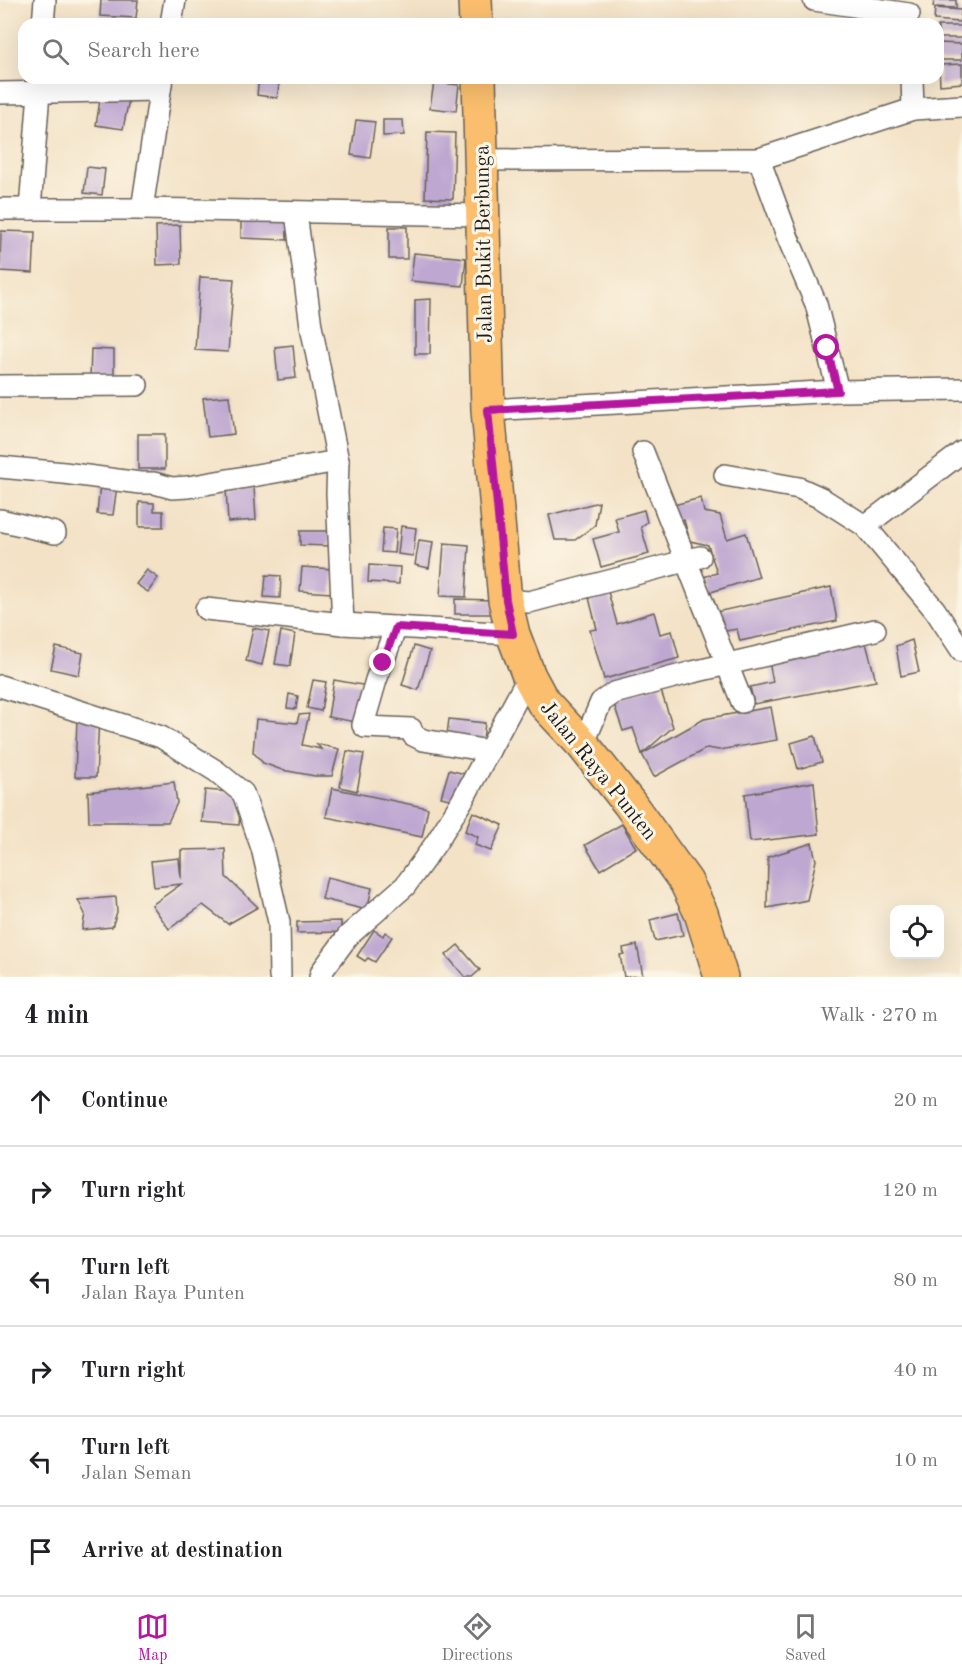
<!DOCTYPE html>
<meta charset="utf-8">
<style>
:root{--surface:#fff;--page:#f2f2f2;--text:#202124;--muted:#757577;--line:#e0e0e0;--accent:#b5179e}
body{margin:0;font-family:"Old Standard TT",serif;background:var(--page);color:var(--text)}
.controls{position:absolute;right:18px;bottom:18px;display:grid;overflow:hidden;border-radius:12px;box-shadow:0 6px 24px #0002}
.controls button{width:54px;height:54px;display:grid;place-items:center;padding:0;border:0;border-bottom:2px solid var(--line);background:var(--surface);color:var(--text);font:30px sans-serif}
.stop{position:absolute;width:18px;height:18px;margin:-14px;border:4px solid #b5179e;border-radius:50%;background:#fff}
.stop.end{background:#b5179e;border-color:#fff;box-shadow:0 2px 6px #0008}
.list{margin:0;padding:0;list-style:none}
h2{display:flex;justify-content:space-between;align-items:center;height:78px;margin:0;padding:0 24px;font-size:26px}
h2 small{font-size:20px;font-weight:400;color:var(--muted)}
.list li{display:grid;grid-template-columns:39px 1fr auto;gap:18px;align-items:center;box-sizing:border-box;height:90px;padding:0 24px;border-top:2px solid var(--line)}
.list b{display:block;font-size:22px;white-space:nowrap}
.list p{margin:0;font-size:20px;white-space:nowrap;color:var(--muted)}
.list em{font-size:20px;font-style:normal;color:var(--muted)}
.icon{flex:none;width:33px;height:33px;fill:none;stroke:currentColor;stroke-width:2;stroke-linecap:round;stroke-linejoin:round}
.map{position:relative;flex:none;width:962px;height:977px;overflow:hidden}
.search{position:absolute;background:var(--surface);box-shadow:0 6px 24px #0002;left:18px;right:18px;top:18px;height:66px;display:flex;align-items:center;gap:15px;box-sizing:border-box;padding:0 21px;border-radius:18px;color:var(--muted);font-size:22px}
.sheet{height:618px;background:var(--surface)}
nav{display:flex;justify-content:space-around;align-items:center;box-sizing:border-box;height:84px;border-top:2px solid var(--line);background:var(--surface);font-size:16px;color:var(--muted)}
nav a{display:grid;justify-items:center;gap:3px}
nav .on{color:var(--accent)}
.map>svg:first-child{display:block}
</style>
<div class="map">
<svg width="962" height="977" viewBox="0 0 962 977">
<rect width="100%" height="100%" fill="#fcf5e5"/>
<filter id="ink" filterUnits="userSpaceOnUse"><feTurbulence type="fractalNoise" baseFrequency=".0167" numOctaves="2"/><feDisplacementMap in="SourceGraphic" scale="12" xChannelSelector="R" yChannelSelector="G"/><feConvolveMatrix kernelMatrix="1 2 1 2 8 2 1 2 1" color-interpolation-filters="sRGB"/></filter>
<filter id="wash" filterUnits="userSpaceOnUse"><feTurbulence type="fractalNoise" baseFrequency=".008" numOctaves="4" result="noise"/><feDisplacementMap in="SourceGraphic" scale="24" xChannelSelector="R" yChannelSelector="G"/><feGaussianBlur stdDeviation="1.35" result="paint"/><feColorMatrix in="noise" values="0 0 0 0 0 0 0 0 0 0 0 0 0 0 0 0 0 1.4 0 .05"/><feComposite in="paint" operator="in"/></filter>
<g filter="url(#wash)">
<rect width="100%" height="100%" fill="#f3e2c6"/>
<g id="blocks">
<g fill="#bea7d1">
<path d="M101 0H138L136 18 100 16Z"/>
<path d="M934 0H956V8L933 7Z"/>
<path d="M935 8 961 10 960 22 934 20Z"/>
<rect x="938" y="26" width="24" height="12"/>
<path d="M938 43 962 44V60H938Z"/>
<path d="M962 64V83L940 85 939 65Z"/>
<path d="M259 78H280L277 98 257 95Z"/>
<path d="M434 82 459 85 456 111 430 108Z"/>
<path d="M101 94 129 99 123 129 96 125Z"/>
<path d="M356 120 375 122 370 158 351 155Z"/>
<path d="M383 120H403L404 135 383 136Z"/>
<path d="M427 132 455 133 453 199 425 198Z"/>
<path d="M87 167 105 169 102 195 84 193Z"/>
<path d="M241 220 287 221V240L241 238Z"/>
<path d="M180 225 181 264 157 265 156 226Z"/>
<rect x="389" y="227" width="18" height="32"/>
<path d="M1 231 35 232 33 273 0 271Z"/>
<path d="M414 253 466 258 463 286 411 281Z"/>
<path d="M200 277 234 279 228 352 195 350Z"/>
<path d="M431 299 430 354H415V300Z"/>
<path d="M293 345 296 378 278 380 275 347Z"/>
<path d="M91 349 114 350V379L90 378Z"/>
<path d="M229 396 234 434 208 437 203 398Z"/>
<rect x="138" y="434" width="27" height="35"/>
<path d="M100 484 117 486 113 515 97 514Z"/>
<path d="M254 487 256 520 228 522 226 489Z"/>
<path d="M701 498 704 512 720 515 727 539 746 533 759 577 708 593 703 577 717 573 708 545 690 541 684 520 666 525 662 508Z"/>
<path d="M139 502 154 503V511H163V527H139Z"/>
<path d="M599 502 595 525 575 540H555L549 515Z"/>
<path d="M644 510 647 522 641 527 649 554 601 567 593 539 619 532 615 518Z"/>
<path d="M401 526 416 528 413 556 398 554Z"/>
<path d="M383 528 396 529 394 553 381 552Z"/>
<path d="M300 531H331L330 546 300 545Z"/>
<path d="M419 540 433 542 429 568 415 565Z"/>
<path d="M444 543 469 545 466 597 440 596Z"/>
<path d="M369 565 400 567 399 584 368 582Z"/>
<path d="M302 567 333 569 332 593 300 591Z"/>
<path d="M147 570 158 578 148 592 136 584Z"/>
<path d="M266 575 281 576 280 598 264 597Z"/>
<path d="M831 587 837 621 740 641 737 629 720 632 716 612Z"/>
<path d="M607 588 617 624 654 612 660 634 672 631 679 658 604 679 590 630 597 629 588 594Z"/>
<path d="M455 599 493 600V614H455Z"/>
<path d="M253 628 269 631 262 665 246 661Z"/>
<path d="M281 631 295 634 290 666 275 664Z"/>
<path d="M865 639 876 681 754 704 750 687 773 682 769 662 796 659Z"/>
<path d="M912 640 919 672 901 676 896 646Z"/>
<path d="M414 646 430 651 418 690 402 685Z"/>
<path d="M56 647 83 653 79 675 51 669Z"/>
<path d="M313 680 326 682 321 711 307 708Z"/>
<path d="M334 680 368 686 361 723 328 717Z"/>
<path d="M659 685 673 727 642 754 633 728 623 731 613 701Z"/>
<path d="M289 694 298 696 296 709 287 708Z"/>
<path d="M771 707 777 740 719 750 707 748 654 777 642 754 704 719Z"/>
<path d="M309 714 302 745 321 749 317 744 339 749 332 776H315L282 770 263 763 253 752 256 719 297 723 299 715Z"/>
<path d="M77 717 99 718 96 777H75Z"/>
<path d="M449 719 485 723 482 747 446 743Z"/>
<path d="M815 736 822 762 798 769 791 743Z"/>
<path d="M347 751 364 754 357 791 340 787Z"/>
<path d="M449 770 465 774 457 801 441 797Z"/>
<path d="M174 782 177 803 168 822H89L88 792Z"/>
<path d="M814 782 819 834 750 842 745 794Z"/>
<path d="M332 788 428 808 422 837 326 817Z"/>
<path d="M205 790 242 793 239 825 202 822Z"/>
<path d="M473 812 503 825 491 851 475 845 478 837 465 831Z"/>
<path d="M622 824 636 848 600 870 585 845Z"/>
<path d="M812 843 816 860 807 900 767 908 768 857Z"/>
<path d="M225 849 226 877 258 907 228 924 203 905 169 929 152 905 181 884 154 887 151 861 179 858 181 879V850Z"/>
<path d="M327 877 372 888 367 910 322 899Z"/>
<path d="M116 897 117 912 112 927 82 930 85 914 78 900Z"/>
<path d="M678 913 683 935 655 941 650 920Z"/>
<path d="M341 921V932L297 933V922Z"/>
<path d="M374 930 383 936 385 932 392 937 375 962 368 958 365 961 357 956Z"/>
<path d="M458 945 480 970 472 977H465L446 955Z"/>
<path d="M637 945 643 976 624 977 620 955 624 954 623 948Z"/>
</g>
</g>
</g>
<g filter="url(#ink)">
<use href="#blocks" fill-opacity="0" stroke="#676158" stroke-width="1.5"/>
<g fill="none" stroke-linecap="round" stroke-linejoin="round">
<g stroke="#676158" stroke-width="24">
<g id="street">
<path d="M814 0 909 14"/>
<path d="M43 24 45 0"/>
<path d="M171 24 175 0"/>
<path d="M912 78 913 109"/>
<path d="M0 93 160 90"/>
<path d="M759 159 913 109 962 106"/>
<path d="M482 160 759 159 788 238 816 304 838 391"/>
<path d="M0 209H142L481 215"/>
<path d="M30 209 40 79"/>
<path d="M142 209 162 78"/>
<path d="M296 213 311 326 338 461 337 493 343 624"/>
<path d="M0 386 137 385"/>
<path d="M488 410 838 391 962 389"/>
<path d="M643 452 742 702"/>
<path d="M962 452 865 526 935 610 962 651"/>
<path d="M0 467 64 473 140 483H154L172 488 188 487 338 461"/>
<path d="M725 475 799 488 821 498 865 526"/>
<path d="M0 520 55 533"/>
<path d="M505 600 529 602 700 557"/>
<path d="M206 609 343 624 513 634"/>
<path d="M396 627 376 680 363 725 365 727 411 729 413 735 423 740 489 751"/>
<path d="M0 686 161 737 216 771 243 793 262 848 279 922 280 977"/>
<path d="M583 745 601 702 614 693 693 672 875 630"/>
<path d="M320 977 322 971 348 936 405 886 436 843 462 801 529 676"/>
</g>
</g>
<g stroke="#676158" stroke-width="36">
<g id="primary">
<path d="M475 0 476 24"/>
<path d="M479 78 488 410 505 600 513 634 529 676 543 702 583 745 629 803 686 882 701 913 721 977"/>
</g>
</g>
<use href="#street" stroke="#fff" stroke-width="21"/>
<use href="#primary" stroke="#fabe6e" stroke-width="33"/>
</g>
</g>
<g fill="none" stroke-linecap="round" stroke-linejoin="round" filter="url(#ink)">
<path stroke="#b5179e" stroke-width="8" d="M383 663 396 627 513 634 506 600 488 410 838 391 827 348"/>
</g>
<g text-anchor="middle" stroke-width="6" stroke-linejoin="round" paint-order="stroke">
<g font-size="21" fill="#1c1c1c" stroke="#fcf5e5">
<text transform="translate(483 244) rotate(-91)" y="7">Jalan Bukit Berbunga</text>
<text transform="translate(599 770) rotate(51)" y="7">Jalan Raya Punten</text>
</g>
</g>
</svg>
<div class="controls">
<button><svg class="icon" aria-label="locate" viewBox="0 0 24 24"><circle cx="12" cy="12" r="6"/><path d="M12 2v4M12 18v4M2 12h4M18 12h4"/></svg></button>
</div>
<div class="stop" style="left:827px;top:348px"></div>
<div class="stop end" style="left:383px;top:663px"></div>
<div class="search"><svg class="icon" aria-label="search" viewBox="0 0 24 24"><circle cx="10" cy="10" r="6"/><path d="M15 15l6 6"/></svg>Search here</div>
</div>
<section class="sheet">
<h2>4 min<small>Walk · 270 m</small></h2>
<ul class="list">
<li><svg class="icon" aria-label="ahead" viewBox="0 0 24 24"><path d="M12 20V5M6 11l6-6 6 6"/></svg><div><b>Continue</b></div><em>20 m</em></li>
<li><svg class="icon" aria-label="right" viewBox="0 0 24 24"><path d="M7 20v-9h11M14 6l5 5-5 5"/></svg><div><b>Turn right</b></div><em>120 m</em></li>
<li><svg class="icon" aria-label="left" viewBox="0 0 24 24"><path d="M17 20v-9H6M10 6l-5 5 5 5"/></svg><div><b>Turn left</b><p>Jalan Raya Punten</p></div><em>80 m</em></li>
<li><svg class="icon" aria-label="right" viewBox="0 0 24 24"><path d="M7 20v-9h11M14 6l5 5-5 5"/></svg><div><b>Turn right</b></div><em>40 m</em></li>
<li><svg class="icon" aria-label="left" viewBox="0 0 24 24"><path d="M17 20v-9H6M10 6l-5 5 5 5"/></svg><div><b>Turn left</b><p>Jalan Seman</p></div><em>10 m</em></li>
<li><svg class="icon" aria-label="arrive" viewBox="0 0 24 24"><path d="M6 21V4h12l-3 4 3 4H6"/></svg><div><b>Arrive at destination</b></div></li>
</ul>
</section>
<nav>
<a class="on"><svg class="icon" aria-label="map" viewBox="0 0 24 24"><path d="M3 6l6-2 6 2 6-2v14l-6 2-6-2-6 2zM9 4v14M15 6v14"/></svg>Map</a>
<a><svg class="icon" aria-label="directions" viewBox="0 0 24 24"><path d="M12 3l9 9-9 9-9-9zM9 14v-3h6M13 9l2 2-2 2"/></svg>Directions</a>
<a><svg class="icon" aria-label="saved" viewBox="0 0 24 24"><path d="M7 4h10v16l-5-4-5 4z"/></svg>Saved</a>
</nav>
